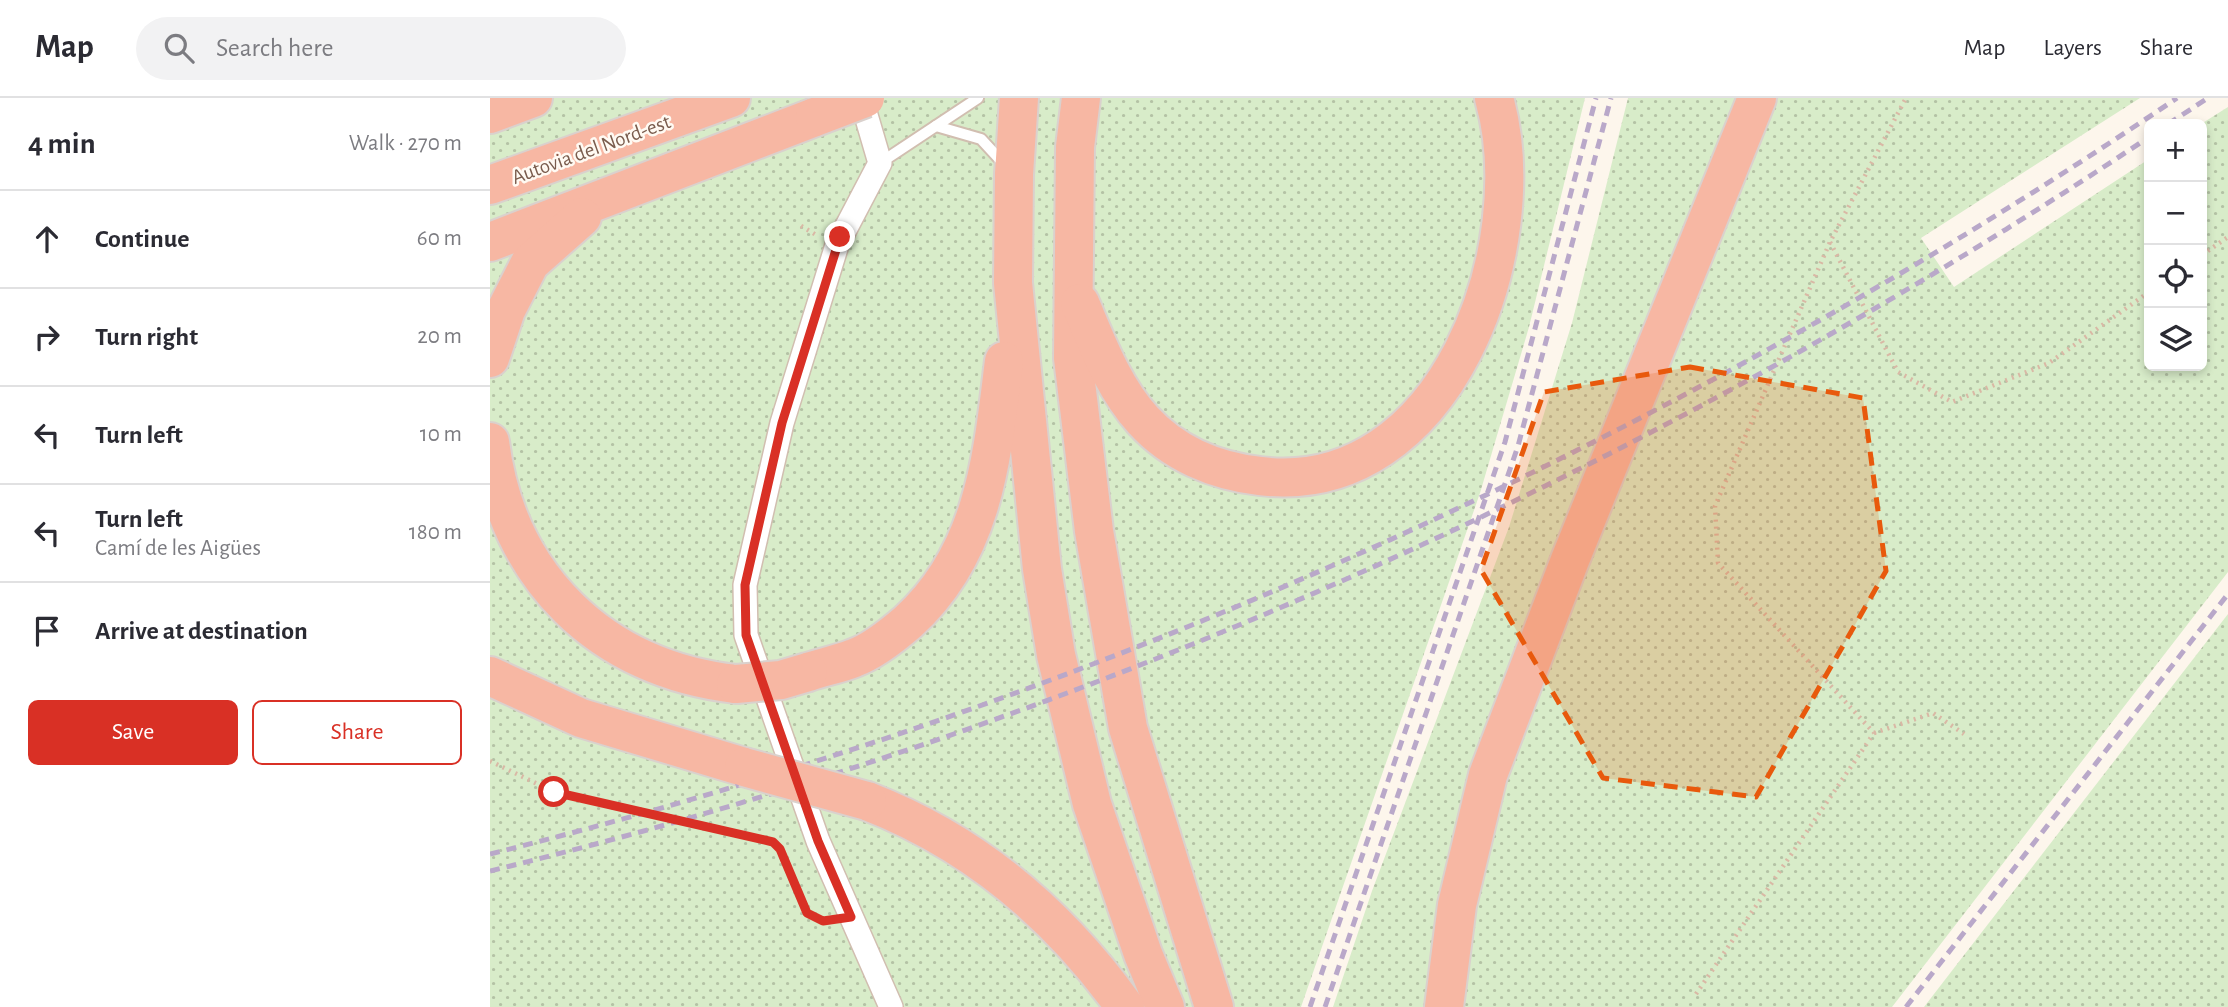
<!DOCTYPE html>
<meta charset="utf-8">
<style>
:root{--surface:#fff;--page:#f2f2f3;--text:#2b2b33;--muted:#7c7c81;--line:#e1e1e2;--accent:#d93025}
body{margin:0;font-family:"Alegreya Sans",sans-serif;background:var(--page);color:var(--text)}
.controls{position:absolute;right:21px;top:21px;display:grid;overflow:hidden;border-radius:10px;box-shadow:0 4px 10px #0003}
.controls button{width:63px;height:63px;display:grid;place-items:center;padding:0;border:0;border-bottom:2px solid var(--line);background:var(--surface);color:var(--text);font:35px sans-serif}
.stop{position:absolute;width:21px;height:21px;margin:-16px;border:5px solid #d93025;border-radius:50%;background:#fff}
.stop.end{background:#d93025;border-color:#fff;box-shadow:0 2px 7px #0008}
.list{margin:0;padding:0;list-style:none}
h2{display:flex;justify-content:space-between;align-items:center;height:91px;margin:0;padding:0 28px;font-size:30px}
h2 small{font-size:23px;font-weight:400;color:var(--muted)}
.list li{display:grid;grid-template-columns:46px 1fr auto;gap:21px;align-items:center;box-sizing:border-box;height:98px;padding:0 28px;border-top:2px solid var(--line)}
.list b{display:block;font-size:26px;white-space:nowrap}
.list p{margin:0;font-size:23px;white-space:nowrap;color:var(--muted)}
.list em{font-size:23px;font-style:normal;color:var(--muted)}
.actions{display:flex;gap:14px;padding:21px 28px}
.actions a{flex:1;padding:16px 0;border:2px solid var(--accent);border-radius:10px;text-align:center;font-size:24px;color:var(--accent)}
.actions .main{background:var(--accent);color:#fff}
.icon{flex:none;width:38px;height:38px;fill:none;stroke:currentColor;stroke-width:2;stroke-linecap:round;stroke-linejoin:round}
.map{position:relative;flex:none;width:1738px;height:909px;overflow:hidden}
header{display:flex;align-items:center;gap:42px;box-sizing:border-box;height:98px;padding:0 35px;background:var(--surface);border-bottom:2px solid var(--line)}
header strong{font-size:33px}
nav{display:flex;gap:38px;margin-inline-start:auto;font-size:24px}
.search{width:490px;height:63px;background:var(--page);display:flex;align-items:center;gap:18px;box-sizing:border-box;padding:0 24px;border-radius:38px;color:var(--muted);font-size:26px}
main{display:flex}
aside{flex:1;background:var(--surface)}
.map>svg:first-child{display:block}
</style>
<header>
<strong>Map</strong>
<div class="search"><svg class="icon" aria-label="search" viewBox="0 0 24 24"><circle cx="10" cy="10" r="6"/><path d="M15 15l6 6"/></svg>Search here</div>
<nav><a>Map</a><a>Layers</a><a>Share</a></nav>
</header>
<main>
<aside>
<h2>4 min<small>Walk · 270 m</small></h2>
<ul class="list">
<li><svg class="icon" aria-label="ahead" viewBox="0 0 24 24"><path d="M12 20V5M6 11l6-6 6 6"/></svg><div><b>Continue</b></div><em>60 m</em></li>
<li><svg class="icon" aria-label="right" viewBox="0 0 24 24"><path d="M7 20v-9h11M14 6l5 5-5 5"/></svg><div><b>Turn right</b></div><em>20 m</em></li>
<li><svg class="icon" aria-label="left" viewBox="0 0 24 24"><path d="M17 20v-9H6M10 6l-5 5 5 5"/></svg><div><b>Turn left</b></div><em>10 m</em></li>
<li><svg class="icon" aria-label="left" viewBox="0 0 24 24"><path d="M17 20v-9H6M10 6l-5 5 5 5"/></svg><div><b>Turn left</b><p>Camí de les Aigües</p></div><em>180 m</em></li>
<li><svg class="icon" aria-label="arrive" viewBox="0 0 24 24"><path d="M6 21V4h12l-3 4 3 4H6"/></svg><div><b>Arrive at destination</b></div></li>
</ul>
<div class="actions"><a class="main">Save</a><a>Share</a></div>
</aside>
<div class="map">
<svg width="1738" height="909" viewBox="0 0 1738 909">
<defs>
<pattern id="grass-dots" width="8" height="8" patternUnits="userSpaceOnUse" patternTransform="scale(1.75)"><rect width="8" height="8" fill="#d8ecc9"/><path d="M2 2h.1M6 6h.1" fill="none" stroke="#b4c2a5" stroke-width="1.8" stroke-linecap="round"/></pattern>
</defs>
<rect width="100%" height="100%" fill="#fdf6ec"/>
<g fill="url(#grass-dots)">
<path d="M0 0H1095L1039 229 990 395 811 909H0Z"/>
<path d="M1138 0H1650L1431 140 1464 189 1659 61V268H1712L1711 26 1738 9V474L1402 909H843L882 793 1019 429 1082 225Z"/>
<path d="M1738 516V909H1434L1471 861Z"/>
</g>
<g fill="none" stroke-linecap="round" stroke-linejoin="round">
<g stroke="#d1beb0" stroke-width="14">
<g id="lane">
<path d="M446 28 491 41 515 67"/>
<path d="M390 65 488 0"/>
</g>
</g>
<g stroke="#d1beb0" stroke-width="26">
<path id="street" d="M371 0 390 65 347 147 292 325 255 487 256 537 328 743 401 909"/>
</g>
<g stroke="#dad1cd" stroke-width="42">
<g id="highway">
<path d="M529 0 524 76 523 185 552 471 566 557 602 706 653 856 675 909"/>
<path d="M591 0 585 49 583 260 604 433 638 630 724 909"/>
<path d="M0 16 43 0"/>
<path d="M0 87 241 0"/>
<path d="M0 144 325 19"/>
<path d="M590 205C607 245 623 289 653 322 683 355 725 373 770 378 957 401 1046 148 1004 0"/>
<path d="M0 260 16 212 40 165 92 119"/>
<path d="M0 344C17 479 111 571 246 586"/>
<path d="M318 574C333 569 349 566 364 560 383 553 403 537 418 524 494 455 502 361 514 263"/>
<path d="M0 578 91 620 254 669"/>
<path d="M377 703C483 744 569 817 635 909"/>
<path d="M954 909 967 807 998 677 1080 462 1267 0"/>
</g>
</g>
<g stroke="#d9b8a5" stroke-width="4.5" stroke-dasharray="2 5" stroke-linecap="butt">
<path d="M311 128 328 138"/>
<path d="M1340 144 1408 274 1462 304 1559 265 1659 194"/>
<path d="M1712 157 1738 139"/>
<path d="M1384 635 1443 615 1474 636"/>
<path d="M0 663 64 694 283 744 290 751 317 815 336 822"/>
<path d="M1206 896 1384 635 1228 465 1225 408 1340 144 1416 0"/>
</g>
<use href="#lane" stroke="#fff" stroke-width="10"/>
<use href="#street" stroke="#fff" stroke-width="23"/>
<use href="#highway" stroke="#f7b7a3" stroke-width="38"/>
<g stroke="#b9a8c9" stroke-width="5" stroke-dasharray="10 7" stroke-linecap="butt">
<path d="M1678 26 1718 0"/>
<path d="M0 756C604 605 1172 349 1687 0"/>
<path d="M0 773C591 629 1153 377 1659 39"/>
<path d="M820 909 1015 344 1106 0"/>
<path d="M835 909 1028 348 1121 0"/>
<path d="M1416 909 1738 496"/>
</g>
<g stroke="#dad1cd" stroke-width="42" stroke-linecap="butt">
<g id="highway-bridge">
<path d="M325 19 375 0"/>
<path d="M246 586 291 582 318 574"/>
<path d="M254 669 377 703"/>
</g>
</g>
<use href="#highway-bridge" stroke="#f7b7a3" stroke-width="38"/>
</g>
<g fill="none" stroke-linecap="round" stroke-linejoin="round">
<path stroke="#d93025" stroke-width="9" d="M64 694 283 744 290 751 317 815 333 823 361 819 328 743 256 537 255 487 292 325 350 139"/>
</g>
<path fill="#e8590c" fill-opacity="0.2" stroke="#e8590c" stroke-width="5" stroke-dasharray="14 9" stroke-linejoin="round" d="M1200 269 1373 300 1396 473 1266 699 1113 680 991 472 1054 294Z"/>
<g text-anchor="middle" stroke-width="5" stroke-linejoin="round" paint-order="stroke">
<g font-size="21" fill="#7a5c4d" stroke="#fffaf3">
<text transform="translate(101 51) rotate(-20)" y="7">Autovia del Nord-est</text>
</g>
</g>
</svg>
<div class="controls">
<button>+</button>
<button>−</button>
<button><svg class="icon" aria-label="locate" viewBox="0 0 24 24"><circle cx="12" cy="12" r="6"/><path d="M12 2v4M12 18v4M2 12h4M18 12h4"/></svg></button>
<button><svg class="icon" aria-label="layers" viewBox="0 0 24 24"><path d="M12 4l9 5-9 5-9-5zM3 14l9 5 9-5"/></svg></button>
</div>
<div class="stop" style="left:64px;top:694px"></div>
<div class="stop end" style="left:350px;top:139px"></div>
</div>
</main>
